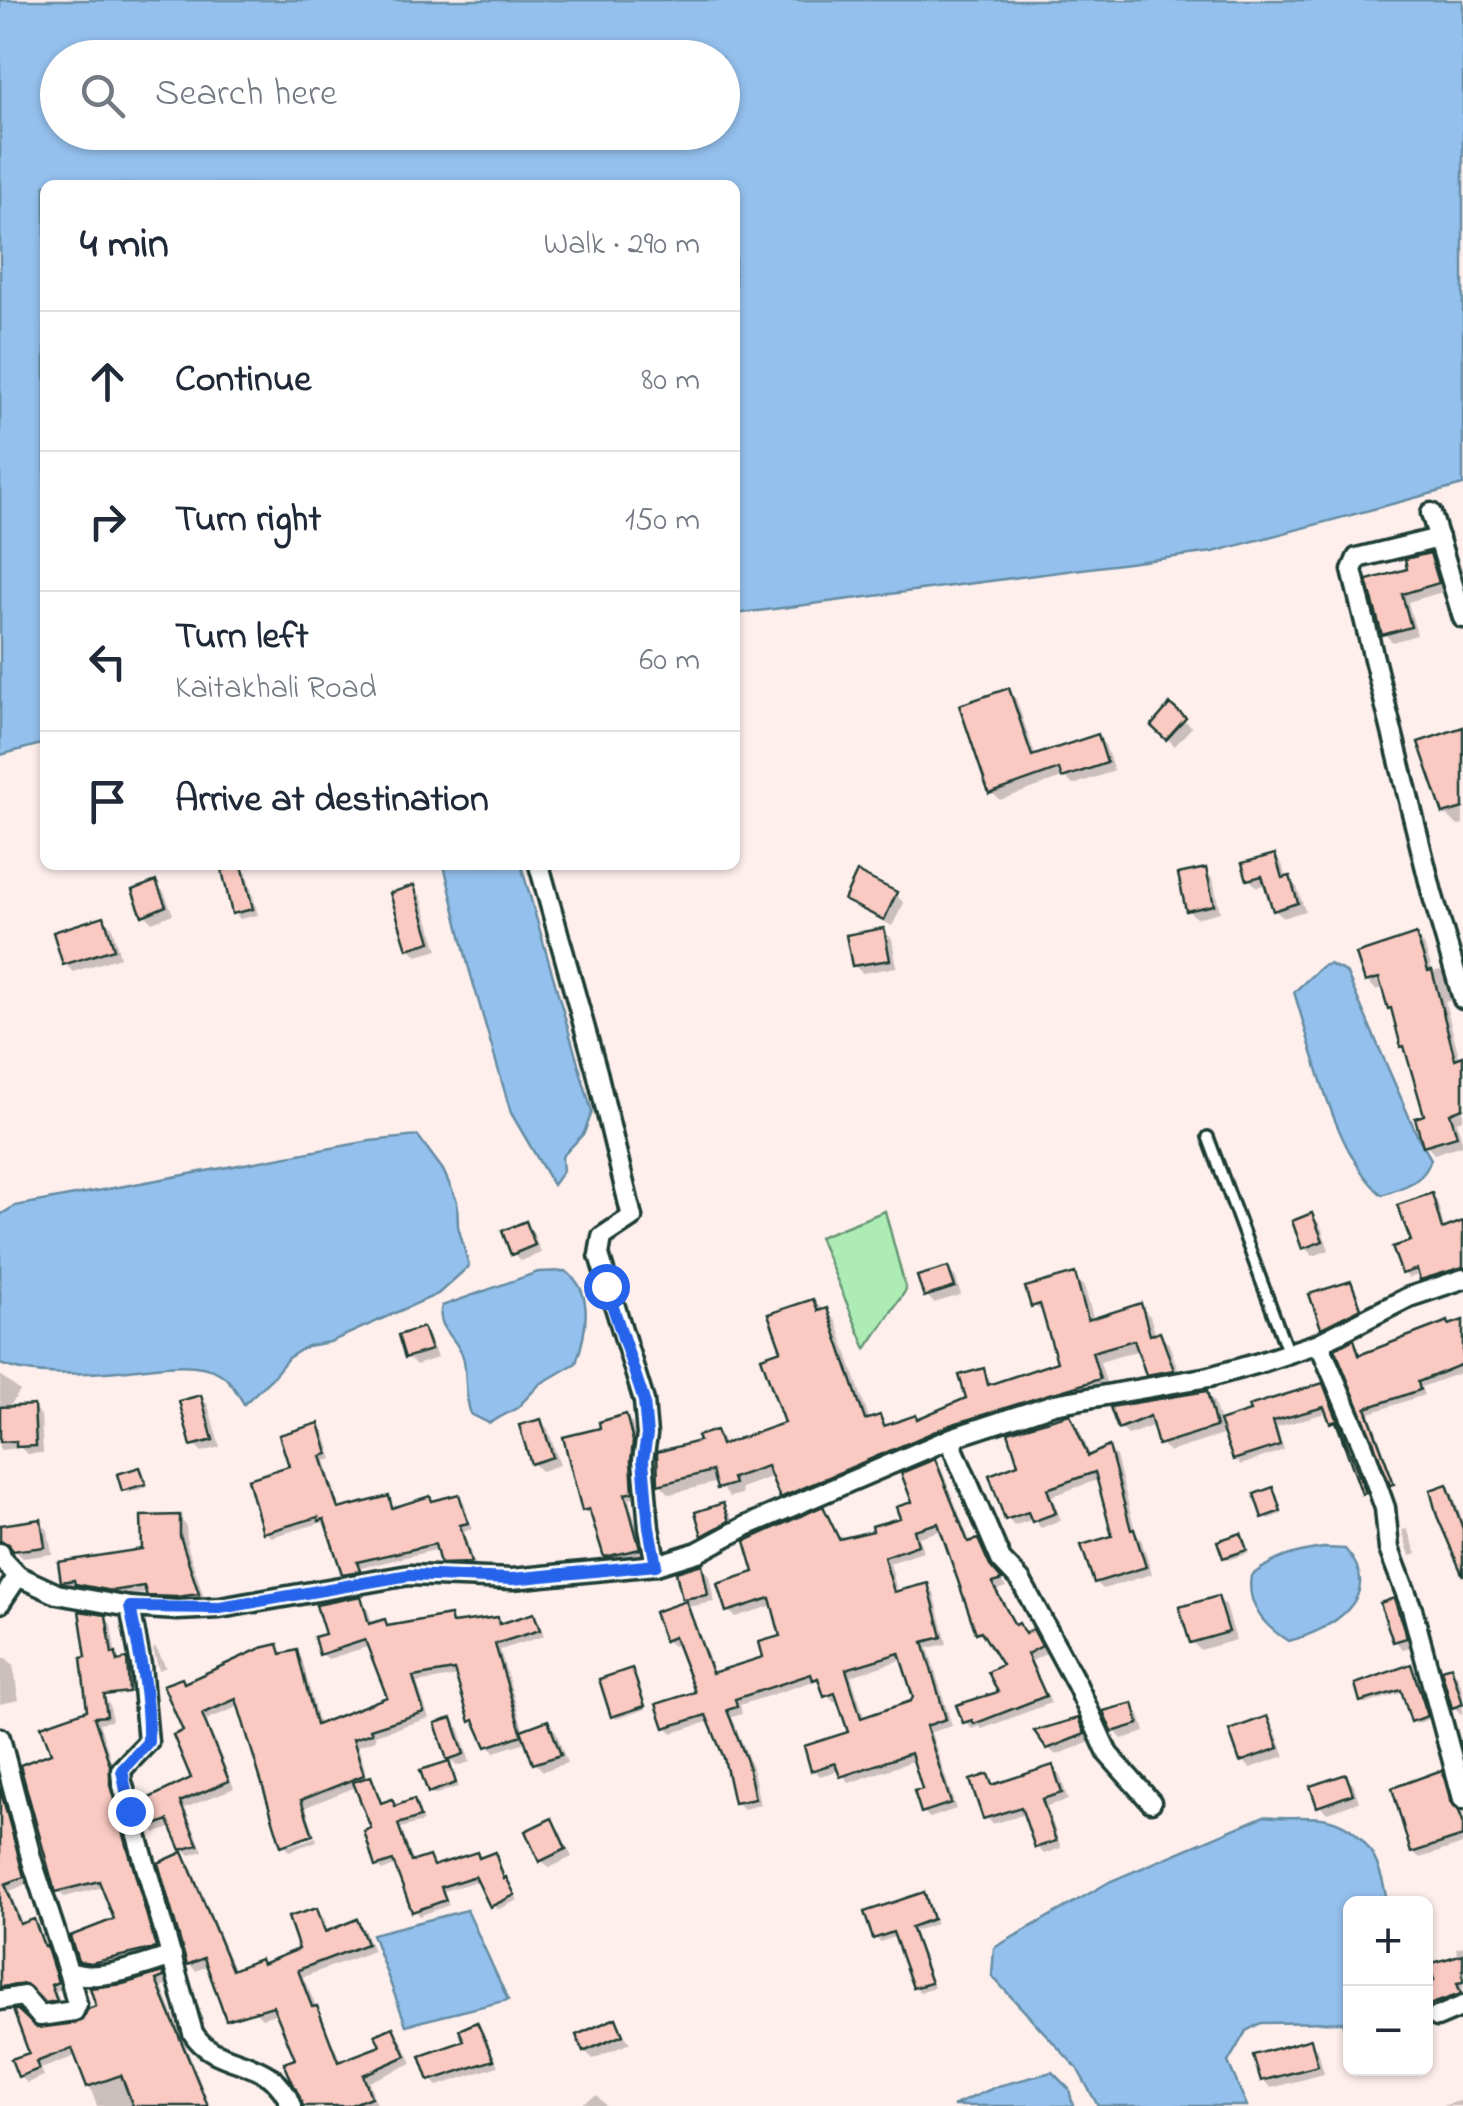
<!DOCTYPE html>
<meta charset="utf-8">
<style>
:root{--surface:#fff;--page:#f6f6f7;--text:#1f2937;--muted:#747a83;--line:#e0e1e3}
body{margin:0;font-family:"Indie Flower",sans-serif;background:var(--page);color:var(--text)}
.controls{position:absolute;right:30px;bottom:30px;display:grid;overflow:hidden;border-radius:15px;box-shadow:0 2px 8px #0004}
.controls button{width:90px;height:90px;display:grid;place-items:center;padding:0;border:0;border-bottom:2px solid var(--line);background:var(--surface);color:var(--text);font:50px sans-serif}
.stop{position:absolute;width:30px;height:30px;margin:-22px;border:8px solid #2563eb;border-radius:50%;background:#fff}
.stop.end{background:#2563eb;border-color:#fff;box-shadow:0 2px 10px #0008}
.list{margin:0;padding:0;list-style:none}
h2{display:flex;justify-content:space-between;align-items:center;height:130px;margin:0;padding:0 40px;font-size:42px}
h2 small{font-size:32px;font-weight:400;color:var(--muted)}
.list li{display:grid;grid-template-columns:65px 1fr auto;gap:30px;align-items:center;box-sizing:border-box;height:140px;padding:0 40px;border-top:2px solid var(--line)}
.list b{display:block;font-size:38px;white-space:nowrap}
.list p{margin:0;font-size:32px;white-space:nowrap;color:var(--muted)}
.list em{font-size:32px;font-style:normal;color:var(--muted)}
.icon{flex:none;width:55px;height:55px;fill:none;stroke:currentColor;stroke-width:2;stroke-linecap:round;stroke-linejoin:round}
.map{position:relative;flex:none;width:1463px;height:2106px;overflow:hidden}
.search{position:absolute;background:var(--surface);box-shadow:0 2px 8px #0004;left:40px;top:40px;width:700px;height:110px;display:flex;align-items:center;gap:25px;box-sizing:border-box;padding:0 35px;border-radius:55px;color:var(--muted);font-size:38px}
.panel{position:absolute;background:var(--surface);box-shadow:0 2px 8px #0004;left:40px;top:180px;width:700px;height:690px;border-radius:15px}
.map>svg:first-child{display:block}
</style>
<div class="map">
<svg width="1463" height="2106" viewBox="0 0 1463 2106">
<rect width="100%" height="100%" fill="#feefed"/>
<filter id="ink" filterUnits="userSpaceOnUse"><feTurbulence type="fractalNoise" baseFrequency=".01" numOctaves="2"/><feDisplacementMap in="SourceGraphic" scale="20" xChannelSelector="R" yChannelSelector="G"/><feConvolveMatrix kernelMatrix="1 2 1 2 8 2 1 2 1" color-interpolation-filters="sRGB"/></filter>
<g filter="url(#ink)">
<path fill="#adedb5" stroke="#669574" stroke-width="2.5" d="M885 1211 906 1290 866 1349 819 1237Z"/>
<g fill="#94c0ed" stroke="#658ca3" stroke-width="2.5" fill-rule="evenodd">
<path d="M0 0H1463V485L1213 552 735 614V185H45V743L0 755ZM58 58H722V132H58Z"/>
<path d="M444 865H521L592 1112 584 1133 562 1157 563 1171 553 1185 511 1113 468 965Z"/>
<path d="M1329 964 1346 972 1418 1137 1431 1159C1424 1183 1403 1187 1382 1195 1335 1155 1313 1051 1294 992L1322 966Z"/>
<path d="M418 1136 443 1170 457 1201 458 1226 469 1266 438 1294 330 1342 307 1346 288 1358 272 1378 244 1404C237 1393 231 1380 219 1373 193 1358 147 1369 118 1371 81 1374 34 1377 0 1364V1215L15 1206 370 1141Z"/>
<path d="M565 1271C596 1291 586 1334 576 1363L540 1384 517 1408 489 1423 471 1414C463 1392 468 1374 463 1357 457 1337 435 1328 442 1306L538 1272Z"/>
<path d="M1323 1548 1345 1549C1388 1596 1330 1631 1288 1641 1264 1626 1246 1606 1251 1576 1274 1558 1294 1552 1323 1548Z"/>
<path d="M1264 1816C1284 1819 1308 1815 1327 1819 1368 1829 1382 1867 1387 1903L1350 1904V2034L1342 2022 1261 2023 1246 2031 1228 2062 1247 2106H1098L1077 2068 992 1976 994 1948 1111 1881Z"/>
<path d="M467 1910 508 2000 406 2025 372 1934Z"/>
<path d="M1052 2072 1069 2089 1073 2106H953L998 2086Z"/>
</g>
<g fill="#0003" fill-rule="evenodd">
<path d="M1429 556 1438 564 1446 591 1408 602 1417 635 1392 642 1384 633 1410 571Z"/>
<path d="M1008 691 1016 699 1036 758 1097 737 1105 745 1114 771 1073 785 1065 777 1000 800 991 792Z"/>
<path d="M1170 708 1192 727 1175 746 1154 726Z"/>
<path d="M1463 729V824L1458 826 1445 813Z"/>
<path d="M1274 856 1282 864 1286 879 1297 887 1305 911 1283 918 1275 910 1267 884 1257 887 1249 879Z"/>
<path d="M242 868 247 874 258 915 240 919 235 913Z"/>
<path d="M1205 871 1213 879 1220 912 1196 918 1188 910Z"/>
<path d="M858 876 896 895 904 903 892 926 855 907 847 899Z"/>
<path d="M156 884 164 892 173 914 152 922 144 914Z"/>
<path d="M413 888 421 896 438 950 417 956 409 948Z"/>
<path d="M103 919 112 927 120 957 73 972 65 964Z"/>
<path d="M884 931 892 939 897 967 862 973 854 965Z"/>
<path d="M1415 937 1424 945 1433 972 1440 970 1448 978 1455 999 1445 1002 1460 1060 1463 1059V1119L1457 1121 1463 1145 1434 1154 1426 1145 1427 1117 1395 1012 1384 987 1376 990 1367 981Z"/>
<path d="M1432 1196 1437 1201 1445 1231 1463 1224V1272L1428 1284 1421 1274 1409 1278 1404 1273Z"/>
<path d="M1312 1216 1320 1224 1329 1250 1313 1256 1304 1247Z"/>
<path d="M525 1224 533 1232 541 1253 521 1261 513 1253Z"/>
<path d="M948 1269 956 1278 961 1295 934 1303 926 1295Z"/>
<path d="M1074 1276 1084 1286 1094 1321 1140 1306 1150 1316 1156 1336 1159 1334 1169 1344 1182 1380 1158 1384 1148 1374 1140 1350 1100 1362 1108 1388 792 1506 782 1496 774 1476 741 1488 742 1494 729 1497 718 1482 670 1494 660 1484 716 1433 726 1445 787 1424 784 1352 813 1301 836 1321 870 1421 880 1417 889 1427 918 1421 969 1400 983 1371 994 1386 1060 1364 1046 1314 1033 1305Z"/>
<path d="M1350 1284 1356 1290 1365 1314 1329 1332 1323 1327Z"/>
<path d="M1463 1319V1372L1421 1387 1424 1395 1370 1413 1397 1488 1338 1350 1354 1342 1361 1356Z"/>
<path d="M422 1330 430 1338 437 1358 416 1365 408 1357Z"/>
<path d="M0 1375 20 1391 8 1409 33 1408 41 1416 43 1453 27 1454 21 1448 0 1450Z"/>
<path d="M1322 1386 1328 1392 1370 1498 1364 1493 1341 1426 1332 1422 1329 1412 1277 1427 1284 1450 1241 1465 1235 1459 1226 1434 1169 1452 1161 1444 1155 1425 1128 1435 1120 1427 1206 1394 1214 1402 1220 1423Z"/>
<path d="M200 1397 208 1405 220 1447 202 1452 194 1444Z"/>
<path d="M626 1417 632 1423 638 1449V1497L629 1499 645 1555 613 1562 607 1556 594 1515 590 1516 584 1510 603 1430Z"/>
<path d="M1070 1417 1077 1424 1091 1458 1109 1449 1116 1456 1136 1534 1141 1539 1152 1574 1103 1589 1096 1582 1115 1537 1100 1479 1052 1496 1061 1520 1041 1528 1033 1519 1014 1526 1007 1518 1021 1466Z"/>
<path d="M540 1421 548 1429 560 1465 541 1471 533 1463Z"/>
<path d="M318 1425 324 1431 333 1459 325 1461 341 1510 388 1499 395 1509 430 1498 435 1503 458 1497 464 1502 472 1529 464 1531 475 1568H449L443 1562 439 1549 361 1568 364 1576 351 1579 345 1573 324 1522 271 1537 265 1531 292 1468Z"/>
<path d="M935 1462 941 1468 971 1544 978 1542 984 1549 996 1575 1006 1587 997 1590 1017 1627 1027 1636 1032 1633 1047 1653 1032 1661 1051 1703 982 1729 979 1726 972 1729 965 1722 1001 1693 1005 1666 988 1637 985 1638 978 1631 943 1530 919 1537 923 1552 890 1563 898 1594 927 1586 934 1592 947 1644 928 1648 952 1726 931 1732 956 1809 930 1818 923 1812 925 1790 916 1760 849 1783 840 1770 820 1776 814 1769 852 1734 840 1700 833 1702 817 1680 740 1705 742 1714 732 1717 753 1770 760 1805 743 1809 736 1802 727 1758 711 1721 672 1733 666 1727 698 1694 680 1644 673 1646 666 1640 657 1614 688 1602 684 1598 701 1567 709 1575 714 1602 688 1607 715 1674 766 1658 783 1637 774 1605 735 1617 729 1611 757 1573 823 1509 842 1541 876 1532 903 1520 915 1503ZM904 1659 916 1698 913 1703 865 1719 851 1676Z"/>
<path d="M140 1470 147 1487 128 1493 125 1490Z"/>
<path d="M1446 1487 1453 1494 1463 1522V1555Z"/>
<path d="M1272 1490 1282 1514 1268 1519 1264 1516Z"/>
<path d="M722 1506 730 1514 735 1530 712 1542 704 1534Z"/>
<path d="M179 1518 186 1525 187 1545 205 1601 157 1602 148 1593 121 1598 85 1591 81 1586 71 1588 63 1580 145 1551Z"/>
<path d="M40 1522 48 1530 52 1554 23 1558 14 1549H5L0 1544V1527Z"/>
<path d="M1407 1529 1417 1554 1410 1556 1402 1530Z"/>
<path d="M1241 1536 1249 1553 1228 1560 1225 1556Z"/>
<path d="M1218 1598 1226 1606 1236 1640 1200 1650 1192 1642Z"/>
<path d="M360 1599 366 1605 373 1625 384 1622 390 1628 449 1618 456 1625 497 1619 503 1625 534 1616 540 1622 544 1636 500 1650 524 1732 548 1723 556 1731 567 1763 543 1771 535 1763 526 1742 494 1752 472 1720 458 1676 417 1683 429 1718 375 1735 376 1740 358 1746 368 1779 375 1784 383 1805 391 1802 397 1808 413 1802 418 1807 423 1822 401 1828 414 1864 428 1859 435 1868 476 1855 481 1860 495 1855 499 1860 506 1881 518 1900 497 1910 480 1880 444 1891 449 1905 419 1916 397 1865 382 1871 378 1866 374 1830 358 1786 306 1807 314 1832 283 1843 240 1706 206 1720 234 1788 185 1808 203 1851 190 1855 183 1849 174 1827 156 1833 150 1827 144 1804 194 1779 186 1733 185 1685 278 1647 284 1653H296L302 1659 319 1726 390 1699 370 1646 328 1659 321 1653 328 1635Z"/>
<path d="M1394 1601 1402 1609 1413 1646 1403 1649 1395 1641Z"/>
<path d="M105 1618 111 1624 116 1657 132 1666 134 1685 121 1691 89 1660Z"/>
<path d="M156 1648 166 1667 159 1670 153 1649Z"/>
<path d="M6 1658 13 1665 19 1700 0 1704V1659Z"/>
<path d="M1410 1667 1429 1719 1416 1724 1413 1720 1404 1692 1366 1704 1362 1701Z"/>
<path d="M1450 1668 1458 1676 1463 1692 1462 1715 1454 1707Z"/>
<path d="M632 1671 646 1709 616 1719 613 1715Z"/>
<path d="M104 1698 110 1705 112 1721 99 1723 115 1773V1794L161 1954 99 1968 87 1967 80 1960 117 1921 104 1887 64 1897 58 1891 54 1755Z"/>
<path d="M1132 1706 1140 1714 1145 1732 1122 1739 1114 1730Z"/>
<path d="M1266 1719 1274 1727 1285 1756 1250 1768 1242 1760Z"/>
<path d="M451 1720 459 1728 470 1762 457 1766 449 1758Z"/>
<path d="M1078 1721 1091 1742 1056 1755 1048 1748Z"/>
<path d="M450 1764 458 1787 433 1795 424 1772Z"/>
<path d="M1052 1768 1060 1775 1068 1800 1047 1806 1061 1848 1044 1854 1037 1847 1026 1814 993 1824 986 1817 987 1777 995 1787Z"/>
<path d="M0 1771 29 1883 10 1891 23 1926 33 1922 52 1955 63 1989 56 1991 62 2007 54 2008 36 1990 0 1996Z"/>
<path d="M1442 1772 1448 1779 1457 1812 1463 1813V1844L1420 1858 1413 1852Z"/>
<path d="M1345 1777 1354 1785 1359 1802 1327 1813 1319 1805Z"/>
<path d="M551 1821 559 1829 572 1857 549 1868 541 1860Z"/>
<path d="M316 1837 317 1841 289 1851 285 1847Z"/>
<path d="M182 1855 189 1862 235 1972 302 1950 317 1911 324 1918 328 1933 356 1922 364 1929 373 1951 303 1977 342 2064 384 2048 393 2030 400 2037 412 2063 369 2082 377 2106H304L299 2060 278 2013 262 2018 209 1965 196 1971 189 1964Z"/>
<path d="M923 1895 936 1924 914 1931 934 1987 920 1992 915 1987 897 1936 880 1942 875 1937Z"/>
<path d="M1463 1946V2000L1432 2011 1426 2004V1967L1458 1958 1456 1948Z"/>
<path d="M162 1975 170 1984 162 1987 210 2106H97L78 2055 41 2069 44 2076 27 2083 20 2076 32 2054 36 2031 77 2026 123 1986Z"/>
<path d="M615 2021 630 2043 593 2059 585 2051Z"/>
<path d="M476 2025 483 2032 498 2066 438 2086 431 2079 467 2042Z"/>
<path d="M1310 2042 1318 2050 1324 2074 1271 2088 1263 2080Z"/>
<path d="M597 2095 606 2106H578Z"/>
<path d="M1463 2100V2106H1442Z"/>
</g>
<g fill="#facac2" stroke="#1f3d34" stroke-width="2.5" fill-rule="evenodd">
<path d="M1430 553 1439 583 1402 594 1411 627 1382 635 1367 580 1407 569 1405 559Z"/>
<path d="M1009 688 1032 756 1098 734 1107 763 1062 778 1059 769 989 794 959 705Z"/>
<path d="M1170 704 1186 718 1166 740 1151 726Z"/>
<path d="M1463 727V808L1443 814 1418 742Z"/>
<path d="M1275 854 1282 878 1290 876 1298 903 1273 911 1262 876 1247 880 1242 863Z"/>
<path d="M242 865 253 909 232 914 222 870Z"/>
<path d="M1206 868 1214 905 1186 911 1178 874Z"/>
<path d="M857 872 897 892 884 920 844 900Z"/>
<path d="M156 881 166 906 142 916 132 890Z"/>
<path d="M414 885 431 942 407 949 390 893Z"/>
<path d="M104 916 114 949 63 965 53 932Z"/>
<path d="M884 928 890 960 852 966 846 935Z"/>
<path d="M1416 934 1428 971 1432 970 1455 1059 1463 1056V1108L1450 1113 1457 1136 1423 1146 1415 1118 1424 1115 1404 1046 1401 1047 1391 1008 1388 1009 1379 978 1365 982 1356 954Z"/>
<path d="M1432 1193 1442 1229 1463 1221V1267L1420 1280 1417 1269 1402 1274 1392 1247 1411 1241 1397 1205Z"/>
<path d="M1312 1213 1323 1241 1302 1249 1292 1221Z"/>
<path d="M526 1221 535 1245 511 1255 502 1231Z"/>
<path d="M948 1267 955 1287 924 1297 917 1276Z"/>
<path d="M1075 1273 1088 1320 1141 1303 1150 1335 1160 1332 1174 1370 1146 1375 1134 1340 1092 1352 1100 1379 950 1425 780 1498 767 1466 732 1478 734 1484 717 1489 712 1471 658 1485 657 1452 699 1441 697 1436 716 1430 721 1445 784 1423 761 1357 781 1350 768 1314 813 1299 818 1311 827 1308 865 1420 880 1415 884 1426 916 1415 917 1419 966 1398 959 1375 984 1368 988 1385 1057 1362 1040 1304 1031 1307 1025 1287Z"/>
<path d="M1351 1281 1361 1308 1321 1328 1309 1294Z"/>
<path d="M1463 1320V1364L1418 1382 1420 1390 1366 1408 1394 1484 1390 1485 1335 1349 1354 1339 1359 1355 1448 1321 1449 1325Z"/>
<path d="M423 1327 431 1350 405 1358 398 1335Z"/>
<path d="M1323 1383 1366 1493 1362 1494 1336 1421 1330 1423 1324 1407 1273 1421 1280 1445 1233 1460 1219 1421 1250 1411 1248 1406Z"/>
<path d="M1207 1391 1216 1427 1158 1445 1150 1416 1118 1429 1110 1407Z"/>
<path d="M201 1395 213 1440 191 1446 179 1401Z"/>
<path d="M34 1405 36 1446 16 1447V1441L0 1442V1407Z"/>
<path d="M626 1414 633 1441 631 1461 633 1492 625 1494 640 1549 604 1557 589 1509 582 1511 563 1437 600 1428 599 1422Z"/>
<path d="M1070 1414 1088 1456 1109 1446 1131 1530 1134 1529 1146 1567 1094 1583 1081 1545 1112 1536 1095 1472 1047 1489 1056 1513 1032 1522 1028 1512 1005 1520 989 1475 1018 1464 1008 1432Z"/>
<path d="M541 1419 553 1457 531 1464 519 1425Z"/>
<path d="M319 1423 328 1454 321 1456 338 1509 389 1496 392 1508 430 1496 432 1501 459 1494 468 1523 460 1525 471 1563 440 1564 435 1544 357 1562 360 1571 342 1574 324 1519 319 1521 318 1517 263 1533 248 1479 289 1466 279 1435Z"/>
<path d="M935 1459 968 1542 978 1539 990 1566 1002 1580 992 1583 1015 1625 1019 1623 1025 1634 1033 1629 1042 1646 1027 1654 1046 1696 974 1724 972 1720 963 1723 956 1705 998 1692 988 1672 1002 1665 981 1631 976 1633 938 1523 914 1530 918 1545 884 1557 894 1592 928 1583 942 1637 923 1642 946 1719 926 1726 951 1803 921 1813 914 1791 922 1789 911 1753 840 1777 835 1763 811 1771 804 1746 848 1732 835 1693 824 1697 818 1678 813 1680 811 1674 735 1699 737 1707 727 1710 747 1761 755 1799 734 1803 724 1758 706 1715 664 1728 656 1704 695 1692 674 1637 664 1641 654 1612 686 1601 712 1673 763 1657 759 1642 780 1636 770 1598 726 1612 717 1584 754 1572 745 1541 823 1506 839 1539 873 1531 872 1526 900 1518 896 1507 912 1502 901 1473ZM899 1653 913 1697 911 1701 861 1718 846 1669Z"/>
<path d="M140 1467 146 1484 122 1491 117 1474Z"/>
<path d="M1447 1484 1463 1529V1576L1437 1516 1430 1490Z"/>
<path d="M1273 1487 1281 1511 1262 1518 1254 1494Z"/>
<path d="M723 1503 729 1521 702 1536 695 1512Z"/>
<path d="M180 1515V1536L199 1594 177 1597 147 1596 144 1586 112 1591 75 1584 74 1580 61 1582 58 1562 142 1549 141 1516Z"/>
<path d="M41 1519 45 1547 12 1551 9 1544 0 1541V1525Z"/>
<path d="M1241 1533 1247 1550 1223 1558 1217 1541Z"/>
<path d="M702 1564 708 1595 682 1599 676 1572Z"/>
<path d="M361 1596 369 1624 385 1619 387 1626 450 1615 452 1623 498 1617 499 1624 534 1613 540 1630 495 1644 522 1735 486 1747 474 1720 470 1722 454 1670 413 1677 424 1712 370 1729 372 1733 353 1739 364 1775 301 1800 313 1835 281 1846 236 1699 202 1714 229 1781 180 1802 198 1845 181 1850 168 1820 148 1828 141 1802 191 1778 173 1735 183 1731 163 1685 182 1678 184 1683 261 1648 278 1644 281 1654 297 1650 316 1725 387 1697 365 1640 319 1655 314 1637 325 1634 316 1605Z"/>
<path d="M1218 1596 1229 1632 1190 1643 1179 1607Z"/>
<path d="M1394 1598 1407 1638 1393 1642 1380 1603Z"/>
<path d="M79 1611 106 1615 112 1654 116 1653 117 1662 127 1658 129 1692 104 1695 107 1716 94 1717 110 1765V1785L156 1948 91 1963 78 1961 70 1936 114 1919 99 1881 55 1892 20 1765 51 1753 41 1726 87 1710 81 1658 86 1657Z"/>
<path d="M1411 1664 1428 1716 1411 1722 1401 1690 1360 1702 1355 1684Z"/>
<path d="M1451 1666 1463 1704 1452 1708 1441 1669Z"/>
<path d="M632 1668 645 1706 611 1717 599 1679Z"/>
<path d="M1133 1703 1139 1724 1112 1732 1103 1711Z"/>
<path d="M1267 1716 1279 1748 1240 1762 1229 1730Z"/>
<path d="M452 1718 464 1754 447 1760 435 1723Z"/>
<path d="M1078 1718 1085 1734 1047 1749 1034 1731Z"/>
<path d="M548 1720 561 1755 533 1764 521 1730Z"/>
<path d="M449 1761 456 1783 428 1793 420 1770Z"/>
<path d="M1053 1765 1062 1793 1042 1799 1056 1841 1035 1848 1021 1807 983 1819 970 1780 988 1774 992 1785Z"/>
<path d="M1442 1770 1451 1802 1459 1811 1463 1821V1836L1411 1853 1392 1788Z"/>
<path d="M1346 1774 1353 1794 1317 1807 1310 1786Z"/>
<path d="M371 1776 381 1803 392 1799 395 1806 414 1799 420 1817 398 1824 411 1862 429 1856 433 1866 477 1852 479 1858 495 1852 504 1879 506 1877 515 1895 490 1907 475 1876 441 1887 446 1900 412 1912 393 1861 375 1867 364 1831 371 1828 353 1782Z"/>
<path d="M0 1788 24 1877 5 1884 20 1924 34 1919 44 1946 46 1945 58 1982 51 1985 57 2001 45 2003 26 1984 0 1987Z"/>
<path d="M552 1818 566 1849 539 1862 525 1831Z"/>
<path d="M183 1852 232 1970 260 1959 262 1964 299 1949 288 1917 317 1908 325 1932 357 1919 367 1944 298 1970 312 2007 317 2006 338 2062 380 2046 375 2035 393 2027 406 2056 363 2075 371 2097 348 2106H303L284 2063 295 2059 273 2006 226 2020 204 1958 187 1965 158 1863Z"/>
<path d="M924 1892 933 1919 911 1927 931 1983 913 1988 893 1932 873 1939 864 1912Z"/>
<path d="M1463 1954V1982L1457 1983 1461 1994 1426 2006V1983L1434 1980 1429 1964Z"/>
<path d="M163 1972 164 1977 156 1980 208 2106H133L121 2075 87 2087 72 2048 36 2062 39 2069 18 2077 11 2059 29 2053 13 2010H18L37 2028 76 2023 82 2020 88 2009 96 2006 90 1988 123 1984Z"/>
<path d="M616 2018 623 2035 583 2052 576 2035Z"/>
<path d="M477 2022 494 2060 429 2081 420 2056 464 2041 459 2030Z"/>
<path d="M1311 2039 1318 2066 1261 2081 1253 2055Z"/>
</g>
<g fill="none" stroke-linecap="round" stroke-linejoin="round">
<g stroke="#1f3d34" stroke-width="16">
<path id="lane" d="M1208 1137 1288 1353"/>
</g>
<g stroke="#1f3d34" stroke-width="25">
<g id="street">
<path d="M1431 513 1463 618"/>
<path d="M1439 538 1357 558 1352 570 1432 893 1463 999"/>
<path d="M539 865 597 1072 632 1217 602 1237 599 1255 644 1401 647 1435 643 1460 649 1528 656 1565"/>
<path d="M1319 1343 1363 1446 1385 1508 1389 1549 1412 1609 1463 1799"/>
<path d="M949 1439 1001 1560 1021 1581 1077 1685 1108 1754 1151 1802"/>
<path d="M0 1553 1 1558 18 1576 57 1594 130 1607 177 1610 220 1608 409 1575 512 1579 656 1565 698 1552 746 1526 954 1437 1054 1404 1209 1377 1259 1363 1319 1343 1409 1297 1463 1279"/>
<path d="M0 1603 18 1576"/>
<path d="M130 1607 141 1665 148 1742 121 1770 122 1782 193 2033C216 2071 273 2054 291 2106"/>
<path d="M0 1738 32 1861 68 1971C94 1984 145 1965 172 1956"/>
<path d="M0 2000 23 1996 40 2016 74 2011 77 2004 68 1971"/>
<path d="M1437 2017 1463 2006"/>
</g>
</g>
<use href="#lane" stroke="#fff" stroke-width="9"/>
<use href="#street" stroke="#fff" stroke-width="18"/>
</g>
</g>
<g fill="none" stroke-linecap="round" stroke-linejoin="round" filter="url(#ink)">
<path stroke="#2563eb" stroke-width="12" d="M130 1811 122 1770 148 1742C149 1696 139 1651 130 1607L220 1608 409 1575 512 1579 656 1565 649 1528 643 1460 647 1435 644 1401 606 1286"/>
</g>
</svg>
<div class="controls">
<button>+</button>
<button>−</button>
</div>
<div class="stop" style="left:606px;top:1286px"></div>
<div class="stop end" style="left:130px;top:1811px"></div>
<div class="search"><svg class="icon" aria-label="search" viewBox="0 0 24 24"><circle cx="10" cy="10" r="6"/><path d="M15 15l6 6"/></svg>Search here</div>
<section class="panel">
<h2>4 min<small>Walk · 290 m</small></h2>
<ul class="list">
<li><svg class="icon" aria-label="ahead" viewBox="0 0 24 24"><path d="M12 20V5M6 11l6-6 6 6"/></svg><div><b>Continue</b></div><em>80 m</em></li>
<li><svg class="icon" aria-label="right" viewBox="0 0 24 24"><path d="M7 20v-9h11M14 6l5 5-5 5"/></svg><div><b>Turn right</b></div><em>150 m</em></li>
<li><svg class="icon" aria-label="left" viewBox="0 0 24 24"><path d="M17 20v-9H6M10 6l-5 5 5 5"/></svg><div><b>Turn left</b><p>Kaitakhali Road</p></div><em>60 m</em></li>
<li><svg class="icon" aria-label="arrive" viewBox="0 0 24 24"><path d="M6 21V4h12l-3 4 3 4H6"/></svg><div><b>Arrive at destination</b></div></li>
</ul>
</section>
</div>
